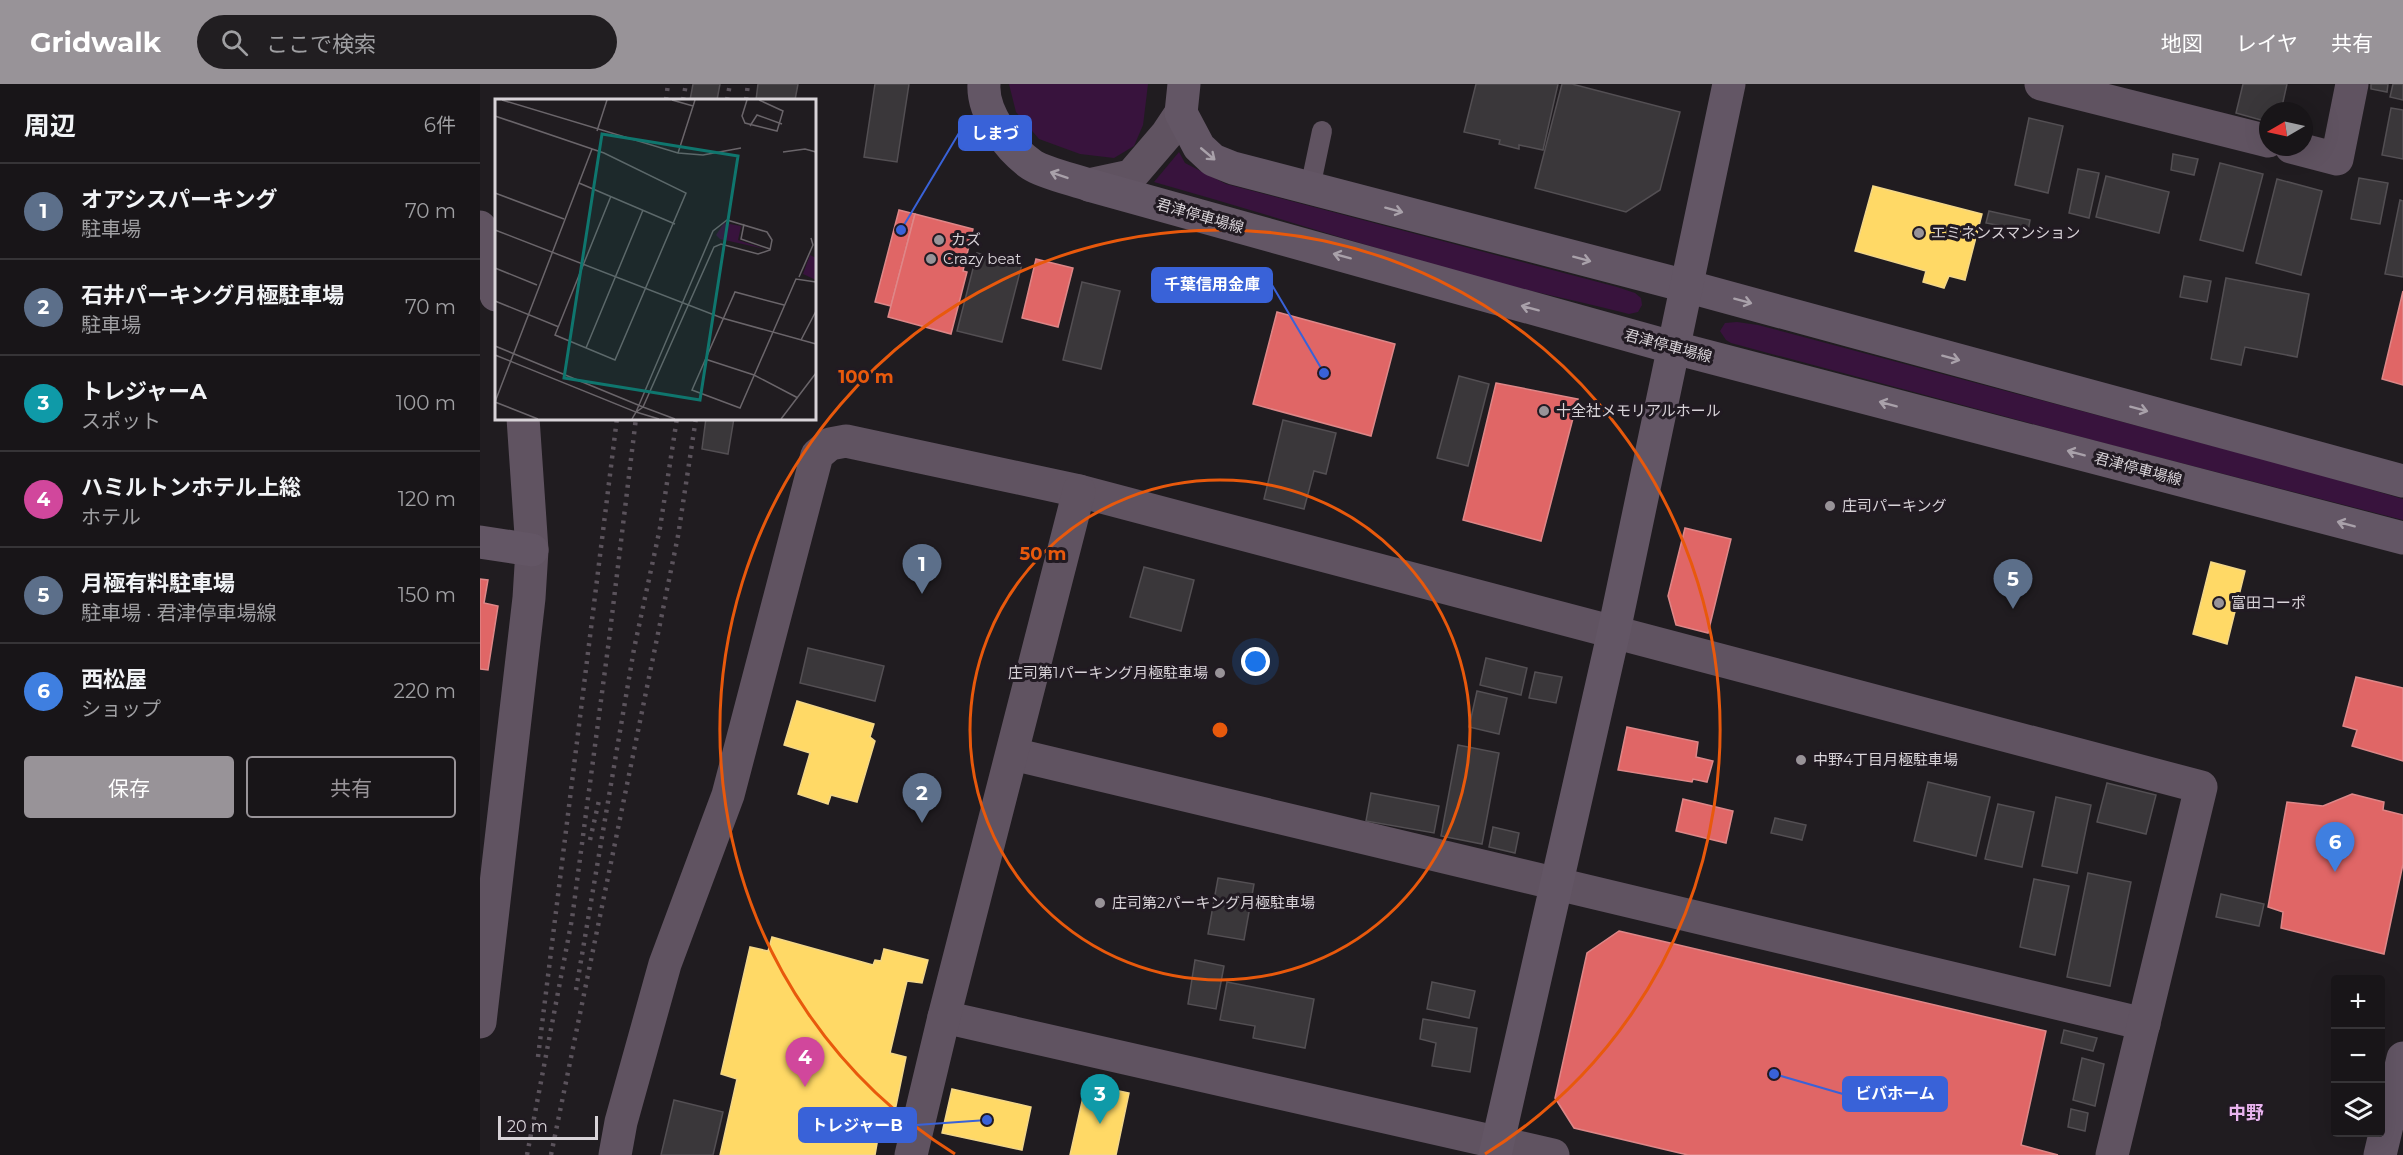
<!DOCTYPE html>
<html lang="ja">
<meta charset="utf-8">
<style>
:root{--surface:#181518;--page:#211e21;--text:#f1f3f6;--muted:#9f9fa2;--line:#363437;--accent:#989398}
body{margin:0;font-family:Montserrat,"Noto Sans JP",sans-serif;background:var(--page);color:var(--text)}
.controls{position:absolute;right:18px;bottom:18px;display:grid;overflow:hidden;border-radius:6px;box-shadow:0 6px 24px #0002}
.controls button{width:54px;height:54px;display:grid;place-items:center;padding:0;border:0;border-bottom:2px solid var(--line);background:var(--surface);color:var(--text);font:30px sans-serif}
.compass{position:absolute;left:1779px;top:18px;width:54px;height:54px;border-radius:50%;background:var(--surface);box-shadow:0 6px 24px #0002;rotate:261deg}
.scale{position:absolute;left:18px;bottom:15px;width:100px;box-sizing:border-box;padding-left:6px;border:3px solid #d8d3d8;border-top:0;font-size:16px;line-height:21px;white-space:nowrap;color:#d8d3d8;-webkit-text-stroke:4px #211a22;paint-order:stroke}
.you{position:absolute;left:776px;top:578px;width:21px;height:21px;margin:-15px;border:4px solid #fff;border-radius:50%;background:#1a73e8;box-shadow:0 0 0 9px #1a73e833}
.badge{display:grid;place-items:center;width:39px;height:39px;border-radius:50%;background:var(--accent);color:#fff;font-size:20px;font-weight:700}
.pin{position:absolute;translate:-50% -50px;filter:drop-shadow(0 2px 3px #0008)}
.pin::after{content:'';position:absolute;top:32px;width:21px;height:18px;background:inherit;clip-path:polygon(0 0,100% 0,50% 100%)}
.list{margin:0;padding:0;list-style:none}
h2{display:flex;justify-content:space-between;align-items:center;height:78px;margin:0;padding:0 24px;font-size:26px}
h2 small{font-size:20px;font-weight:400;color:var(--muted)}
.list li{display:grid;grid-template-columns:39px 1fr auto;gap:18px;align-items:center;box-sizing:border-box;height:96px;padding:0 24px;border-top:2px solid var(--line)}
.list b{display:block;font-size:22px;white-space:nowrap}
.list p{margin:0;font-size:20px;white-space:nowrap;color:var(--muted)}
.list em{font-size:20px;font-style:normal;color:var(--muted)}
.actions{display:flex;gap:12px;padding:18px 24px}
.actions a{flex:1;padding:14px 0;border:2px solid var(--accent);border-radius:6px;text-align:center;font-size:21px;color:var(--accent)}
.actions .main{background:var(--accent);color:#fff}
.icon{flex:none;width:33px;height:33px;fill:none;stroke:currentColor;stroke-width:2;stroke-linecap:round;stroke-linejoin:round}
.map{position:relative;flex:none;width:1923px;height:1071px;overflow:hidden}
header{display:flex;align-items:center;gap:36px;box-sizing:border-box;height:84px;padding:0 30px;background:var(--accent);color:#fff}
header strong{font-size:28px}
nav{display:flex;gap:33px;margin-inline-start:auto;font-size:21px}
.search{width:420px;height:54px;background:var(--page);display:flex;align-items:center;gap:15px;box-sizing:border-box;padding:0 21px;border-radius:33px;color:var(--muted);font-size:22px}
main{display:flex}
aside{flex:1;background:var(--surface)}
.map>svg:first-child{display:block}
</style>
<header>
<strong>Gridwalk</strong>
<div class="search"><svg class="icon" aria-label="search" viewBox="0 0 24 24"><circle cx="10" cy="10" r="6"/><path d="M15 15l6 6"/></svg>ここで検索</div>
<nav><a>地図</a><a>レイヤ</a><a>共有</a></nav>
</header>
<main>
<aside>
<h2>周辺<small>6件</small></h2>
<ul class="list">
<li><span class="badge" style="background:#5c6f8a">1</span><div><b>オアシスパーキング</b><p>駐車場</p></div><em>70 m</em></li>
<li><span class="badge" style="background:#5c6f8a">2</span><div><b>石井パーキング月極駐車場</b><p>駐車場</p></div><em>70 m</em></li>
<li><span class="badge" style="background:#0f9aa8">3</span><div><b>トレジャーA</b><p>スポット</p></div><em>100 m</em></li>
<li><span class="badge" style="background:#d1479c">4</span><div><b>ハミルトンホテル上総</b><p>ホテル</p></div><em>120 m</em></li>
<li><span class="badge" style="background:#5c6f8a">5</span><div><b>月極有料駐車場</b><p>駐車場 · 君津停車場線</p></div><em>150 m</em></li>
<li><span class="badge" style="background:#3f7fe0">6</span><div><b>西松屋</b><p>ショップ</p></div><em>220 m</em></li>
</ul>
<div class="actions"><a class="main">保存</a><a>共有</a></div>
</aside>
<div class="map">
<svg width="1923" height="1071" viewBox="0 0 1923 1071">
<rect width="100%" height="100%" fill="#201c20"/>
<g fill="#38133d">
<path d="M529 0H668L663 41 654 62 634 74 600 70 559 55 536 28Z"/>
<path d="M699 68 705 79 746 100 1137 203 1155 209 1161 214 1162 221 1158 228 1149 230C1105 218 1060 210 1016 198 901 167 788 130 674 98Z"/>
<path d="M1257 238 1278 241 1827 387 1923 415V436L1631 361 1251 259 1246 256 1240 247 1245 239Z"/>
</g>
<g fill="#ffd966" stroke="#f3d788" stroke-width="1.5">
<path d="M1393 102 1502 130 1485 196 1469 192 1464 204 1443 198 1446 187 1375 167Z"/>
<path d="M1731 478 1765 487 1747 560 1713 550Z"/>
<path d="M317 617 394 640 390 653 395 657 377 718 351 711 348 720 318 710 330 669 304 661Z"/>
<path d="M292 853 393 881 395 876 401 877 404 865 448 876 442 899 427 897 410 969 426 973 415 1027 403 1025 395 1071H240L257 995 241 990 270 863 288 867Z"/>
<path d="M606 1000 649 1009 636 1071H590Z"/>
<path d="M472 1005 551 1023 542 1066 462 1049Z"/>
</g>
<g fill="#e06666" stroke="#de8788" stroke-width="1.5">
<path d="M419 126 435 130 411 222 395 218Z"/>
<path d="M435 130 493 145 483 187 487 188 471 250 408 233Z"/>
<path d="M556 175 593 184 578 243 542 234Z"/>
<path d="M1923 207V301L1902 295Z"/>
<path d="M797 228 915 260 891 352 773 320Z"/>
<path d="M1016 299 1098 315 1061 457 983 436Z"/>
<path d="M1205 444 1251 455 1228 549 1196 541 1188 512Z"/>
<path d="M0 495 8 496 4 519 18 522 8 586 0 585Z"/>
<path d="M1876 593 1923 604V677L1872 662 1877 646 1863 642Z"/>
<path d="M1147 643 1218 658 1216 673 1233 677 1227 698 1213 695 1212 698 1138 686Z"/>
<path d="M1872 710 1904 718 1903 726 1923 731V780L1904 870 1801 844 1803 828 1788 823 1807 718 1843 722Z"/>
<path d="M1203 715 1253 727 1246 759 1196 747Z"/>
<path d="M1139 847 1566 947 1541 1061 1578 1071H1208L1094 1044 1075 1014 1107 869Z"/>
</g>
<g fill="#3a373a" stroke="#534f53" stroke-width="1.5">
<path d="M213 0H240L237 16H210Z"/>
<path d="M278 0H318L315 16H276Z"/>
<path d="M395 0H429L417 78 384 73Z"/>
<path d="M996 0H1078L1063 66 1039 61V65L1019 60 1020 56 984 48Z"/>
<path d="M1082 0H1092L1200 28 1180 106 1146 128 1055 104Z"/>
<path d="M1763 0H1807L1801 27H1788V38L1756 29Z"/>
<path d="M1891 0H1908L1907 8 1891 5Z"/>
<path d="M1913 0H1923V16L1910 13Z"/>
<path d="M1911 24 1923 26V75L1902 71Z"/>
<path d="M1549 34 1583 42 1568 109 1535 101Z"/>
<path d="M1693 70 1718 75 1714 91 1691 86Z"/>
<path d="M1740 79 1783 90 1763 167 1720 156Z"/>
<path d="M1598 85 1619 89 1609 134 1589 129Z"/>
<path d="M1626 92 1689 108 1679 149 1616 133Z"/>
<path d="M1879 94 1908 99 1900 140 1871 135Z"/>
<path d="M1797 95 1842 107 1821 191 1776 179Z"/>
<path d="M1920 116 1923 117V193L1905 190Z"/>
<path d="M1509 127 1550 136 1548 147 1506 139Z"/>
<path d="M497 169 542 180 522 258 477 247Z"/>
<path d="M1704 192 1731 197 1727 218 1700 213Z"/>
<path d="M1746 194 1829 210 1817 273 1765 263 1761 281 1731 275Z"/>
<path d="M602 198 640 207 621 285 583 276Z"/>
<path d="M979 292 1009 300 988 382 957 374Z"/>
<path d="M226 334H254L248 370 222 365Z"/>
<path d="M803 336 856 349 846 390 834 387 824 425 784 415Z"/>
<path d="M664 483 714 496 701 547 650 533Z"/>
<path d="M328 564 404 582 395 617 320 599Z"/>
<path d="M1006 574 1047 584 1041 611 1000 601Z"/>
<path d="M1055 588 1082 593 1076 619 1049 614Z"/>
<path d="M997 607 1027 614 1019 650 989 643Z"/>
<path d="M978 661 1019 669 1002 760 961 752Z"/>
<path d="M1448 698 1510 713 1496 772 1434 757Z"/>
<path d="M1627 699 1676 711 1666 750 1617 738Z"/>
<path d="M891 709 959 722 954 749 886 737Z"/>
<path d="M1576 713 1611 721 1597 789 1562 782Z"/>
<path d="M1518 720 1554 728 1542 783 1505 775Z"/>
<path d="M1295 734 1326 741 1322 756 1291 749Z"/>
<path d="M1013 743 1039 749 1035 769 1009 763Z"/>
<path d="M1608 789 1651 798 1630 902 1587 893Z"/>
<path d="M738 794 774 800 764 856 728 850Z"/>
<path d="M1554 795 1589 802 1575 871 1540 863Z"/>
<path d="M1741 810 1784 820 1779 842 1736 833Z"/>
<path d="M715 876 744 882 736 925 708 920Z"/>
<path d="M747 898 834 915 825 964 773 954 775 942 740 936Z"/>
<path d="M952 898 995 907 989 934 947 925Z"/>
<path d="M943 935 997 944 990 988 952 982 956 959 940 955Z"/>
<path d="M1584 946 1617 954 1613 967 1581 959Z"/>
<path d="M1602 974 1624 980 1615 1022 1593 1016Z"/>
<path d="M194 1016 243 1028 233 1071H181Z"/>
<path d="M1591 1025 1608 1029 1605 1047 1588 1043Z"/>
</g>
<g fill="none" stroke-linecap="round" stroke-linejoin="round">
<path stroke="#605361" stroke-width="20" d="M830 104 842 47"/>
<g stroke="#605361" stroke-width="33">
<path d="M1561 0 1788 57"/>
<path d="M1811 63 1857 75 1872 0"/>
<path d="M609 101 651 92 687 50 701 29"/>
<path d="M0 143 16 211"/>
<path d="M533 670 1664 940"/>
<path d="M464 933 1073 1071"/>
<path d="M0 938 49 514 52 466 43 334"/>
<path d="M135 1071 141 1038 185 880 248 711 337 371 350 360 366 357 599 407 1721 703 1632 1071"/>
<path d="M431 1071 464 933 599 407"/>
</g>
<g stroke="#635665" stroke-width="33">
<path d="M504 0C502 29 529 65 552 81 564 89 595 96 609 101L1195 264 1923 454"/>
<path d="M704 0 701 29 719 63 733 76 753 84 1206 202 1923 397"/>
<path d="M0 458 52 466"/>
<path d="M1015 1071 1134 547 1249 0"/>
<path d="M1900 1071 1923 974"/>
</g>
<g stroke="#5b535c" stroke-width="4.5" stroke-dasharray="3 6" stroke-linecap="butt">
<path d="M186 16 188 0"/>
<path d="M203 16 206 0"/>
<path d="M247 16 250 0"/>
<path d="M266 16 268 0"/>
<path d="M110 756 120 712"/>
<path d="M96 906 154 565 180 444 197 334"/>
<path d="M58 973 137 334"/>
<path d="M47 1071 92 835 129 556 156 334"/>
<path d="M71 1071 198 452 216 334"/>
</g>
</g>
<defs><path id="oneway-shaft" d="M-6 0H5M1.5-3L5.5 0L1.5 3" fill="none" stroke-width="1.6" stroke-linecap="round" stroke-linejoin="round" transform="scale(1.5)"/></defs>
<g stroke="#a9a1aa">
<use href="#oneway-shaft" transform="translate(728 70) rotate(40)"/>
<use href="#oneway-shaft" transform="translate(579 91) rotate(-161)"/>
<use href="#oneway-shaft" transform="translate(914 126) rotate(15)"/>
<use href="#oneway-shaft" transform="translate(862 172) rotate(-165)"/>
<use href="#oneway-shaft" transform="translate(1102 175) rotate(15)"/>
<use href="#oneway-shaft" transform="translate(1263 217) rotate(15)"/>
<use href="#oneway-shaft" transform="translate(1050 224) rotate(-165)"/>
<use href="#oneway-shaft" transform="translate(1471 274) rotate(15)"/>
<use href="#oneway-shaft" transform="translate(1408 320) rotate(-165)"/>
<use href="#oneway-shaft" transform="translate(1659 325) rotate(15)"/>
<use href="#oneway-shaft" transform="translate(1596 369) rotate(-165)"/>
<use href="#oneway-shaft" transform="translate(1866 440) rotate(-165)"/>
</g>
<g fill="none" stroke="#e8590c" stroke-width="3">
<circle cx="740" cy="646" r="250"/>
<path d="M475 1070A500 500 0 1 1 1005 1070"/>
</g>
<g fill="#989398" stroke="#211a22" stroke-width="2">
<circle cx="1439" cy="149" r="6"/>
<circle cx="459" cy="156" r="6"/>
<circle cx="451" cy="175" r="6"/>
<circle cx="1064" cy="327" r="6"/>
<circle cx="1350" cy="422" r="6"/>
<circle cx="1739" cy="519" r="6"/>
<circle cx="740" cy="589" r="6"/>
<circle cx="1321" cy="676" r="6"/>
<circle cx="620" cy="819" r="6"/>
</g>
<g text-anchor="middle" stroke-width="6" stroke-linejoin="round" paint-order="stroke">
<g font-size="15" fill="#d8d3d8" stroke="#211a22">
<text transform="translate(720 132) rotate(16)" y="5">君津停車場線</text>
<text transform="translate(1188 262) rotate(15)" y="5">君津停車場線</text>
<text transform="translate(1658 385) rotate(15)" y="5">君津停車場線</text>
</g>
<g font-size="15" fill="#d8d3d8" stroke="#211a22" text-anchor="start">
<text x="1451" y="154">エミネンスマンション</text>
<text x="471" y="161">カズ</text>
<text x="463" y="180">Crazy beat</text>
<text x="1076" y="332">十全社メモリアルホール</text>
<text x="1362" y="427">庄司パーキング</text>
<text x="1751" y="524">富田コーポ</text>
<text x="728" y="594" text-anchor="end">庄司第1パーキング月極駐車場</text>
<text x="1333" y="681">中野4丁目月極駐車場</text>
<text x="632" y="824">庄司第2パーキング月極駐車場</text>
</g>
<g font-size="18" font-weight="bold" fill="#e9b3ef" stroke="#211a22">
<text x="1766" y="1035">中野</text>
</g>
</g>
<g transform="translate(15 15)">
<rect width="321" height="321" fill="#201c20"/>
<path d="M229 124 246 127 243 141 270 150 225 140 221 136ZM315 156 321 159V181L308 175Z" fill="#38133d"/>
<path fill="none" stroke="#6a656a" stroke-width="1.5" d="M7 1 183 54 208 56 246 49M177 1 198 7M252 1 247 17 250 24 282 32 288 12 264 1M0 17 109 54 191 94 120 261 60 236 116 97M255 27 262 16 287 25M102 32 112 1M288 53 310 50 321 53M183 54 200 1M84 84 180 125M0 94 69 120M232 121 272 133 277 141 275 151 263 155 226 145 219 148 148 308 141 313 218 132ZM249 125 246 140 275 150M0 131 227 219 321 245M0 169 42 186M304 178 318 146 316 139M0 202 64 228M289 206 240 193 197 291 245 309 301 180 321 183M306 241 321 212M0 247 148 308M91 249 148 111M0 256 141 313 137 320M210 260 259 276 303 299M148 308 180 320M141 313 164 320M43 320 0 303 97 50M286 320 321 274"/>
<path fill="#0f766e" fill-opacity="0.15" stroke="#0f766e" stroke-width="3" d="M107 35 243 57 205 301 69 279Z"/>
<rect width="321" height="321" fill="none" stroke="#d8d3d8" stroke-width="3"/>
</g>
<circle cx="740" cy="646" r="9" fill="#e8590c" stroke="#211a22" stroke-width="3"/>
<g font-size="18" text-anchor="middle" font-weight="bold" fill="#e8590c" stroke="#211a22" stroke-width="6" stroke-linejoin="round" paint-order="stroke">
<text x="386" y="299">100 m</text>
<text x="563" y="476">50 m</text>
</g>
<path fill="none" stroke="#3962d8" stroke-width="2" d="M421 146L479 49M844 289L792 201M1294 990L1363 1010M507 1036L436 1041"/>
<g fill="#3962d8" stroke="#211a22" stroke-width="2">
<circle cx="421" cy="146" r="6"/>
<circle cx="844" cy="289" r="6"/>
<circle cx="1294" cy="990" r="6"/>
<circle cx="507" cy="1036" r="6"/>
</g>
<g fill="#3962d8" stroke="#3962d8" stroke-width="2">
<rect x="479" y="32" width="72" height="34" rx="6"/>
<rect x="672" y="184" width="120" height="34" rx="6"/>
<rect x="1363" y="993" width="104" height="34" rx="6"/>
<rect x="319" y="1024" width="117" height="34" rx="6"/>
</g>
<g font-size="16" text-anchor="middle" font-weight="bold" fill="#fff">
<text x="515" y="55">しまづ</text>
<text x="732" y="206">千葉信用金庫</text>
<text x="1415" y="1015">ビバホーム</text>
<text x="377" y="1047">トレジャーB</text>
</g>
</svg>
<div class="controls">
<button>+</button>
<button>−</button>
<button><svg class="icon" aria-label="layers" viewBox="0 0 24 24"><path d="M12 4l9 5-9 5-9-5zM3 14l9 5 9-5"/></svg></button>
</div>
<svg class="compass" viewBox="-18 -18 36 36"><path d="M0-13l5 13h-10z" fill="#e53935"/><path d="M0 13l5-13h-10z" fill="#9f9fa2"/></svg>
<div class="scale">20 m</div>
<div class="you"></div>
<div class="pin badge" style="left:442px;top:510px;background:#5c6f8a">1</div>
<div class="pin badge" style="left:442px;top:739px;background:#5c6f8a">2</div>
<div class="pin badge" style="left:620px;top:1040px;background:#0f9aa8">3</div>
<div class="pin badge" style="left:325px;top:1003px;background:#d1479c">4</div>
<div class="pin badge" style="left:1533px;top:525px;background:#5c6f8a">5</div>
<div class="pin badge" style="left:1855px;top:788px;background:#3f7fe0">6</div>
</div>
</main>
